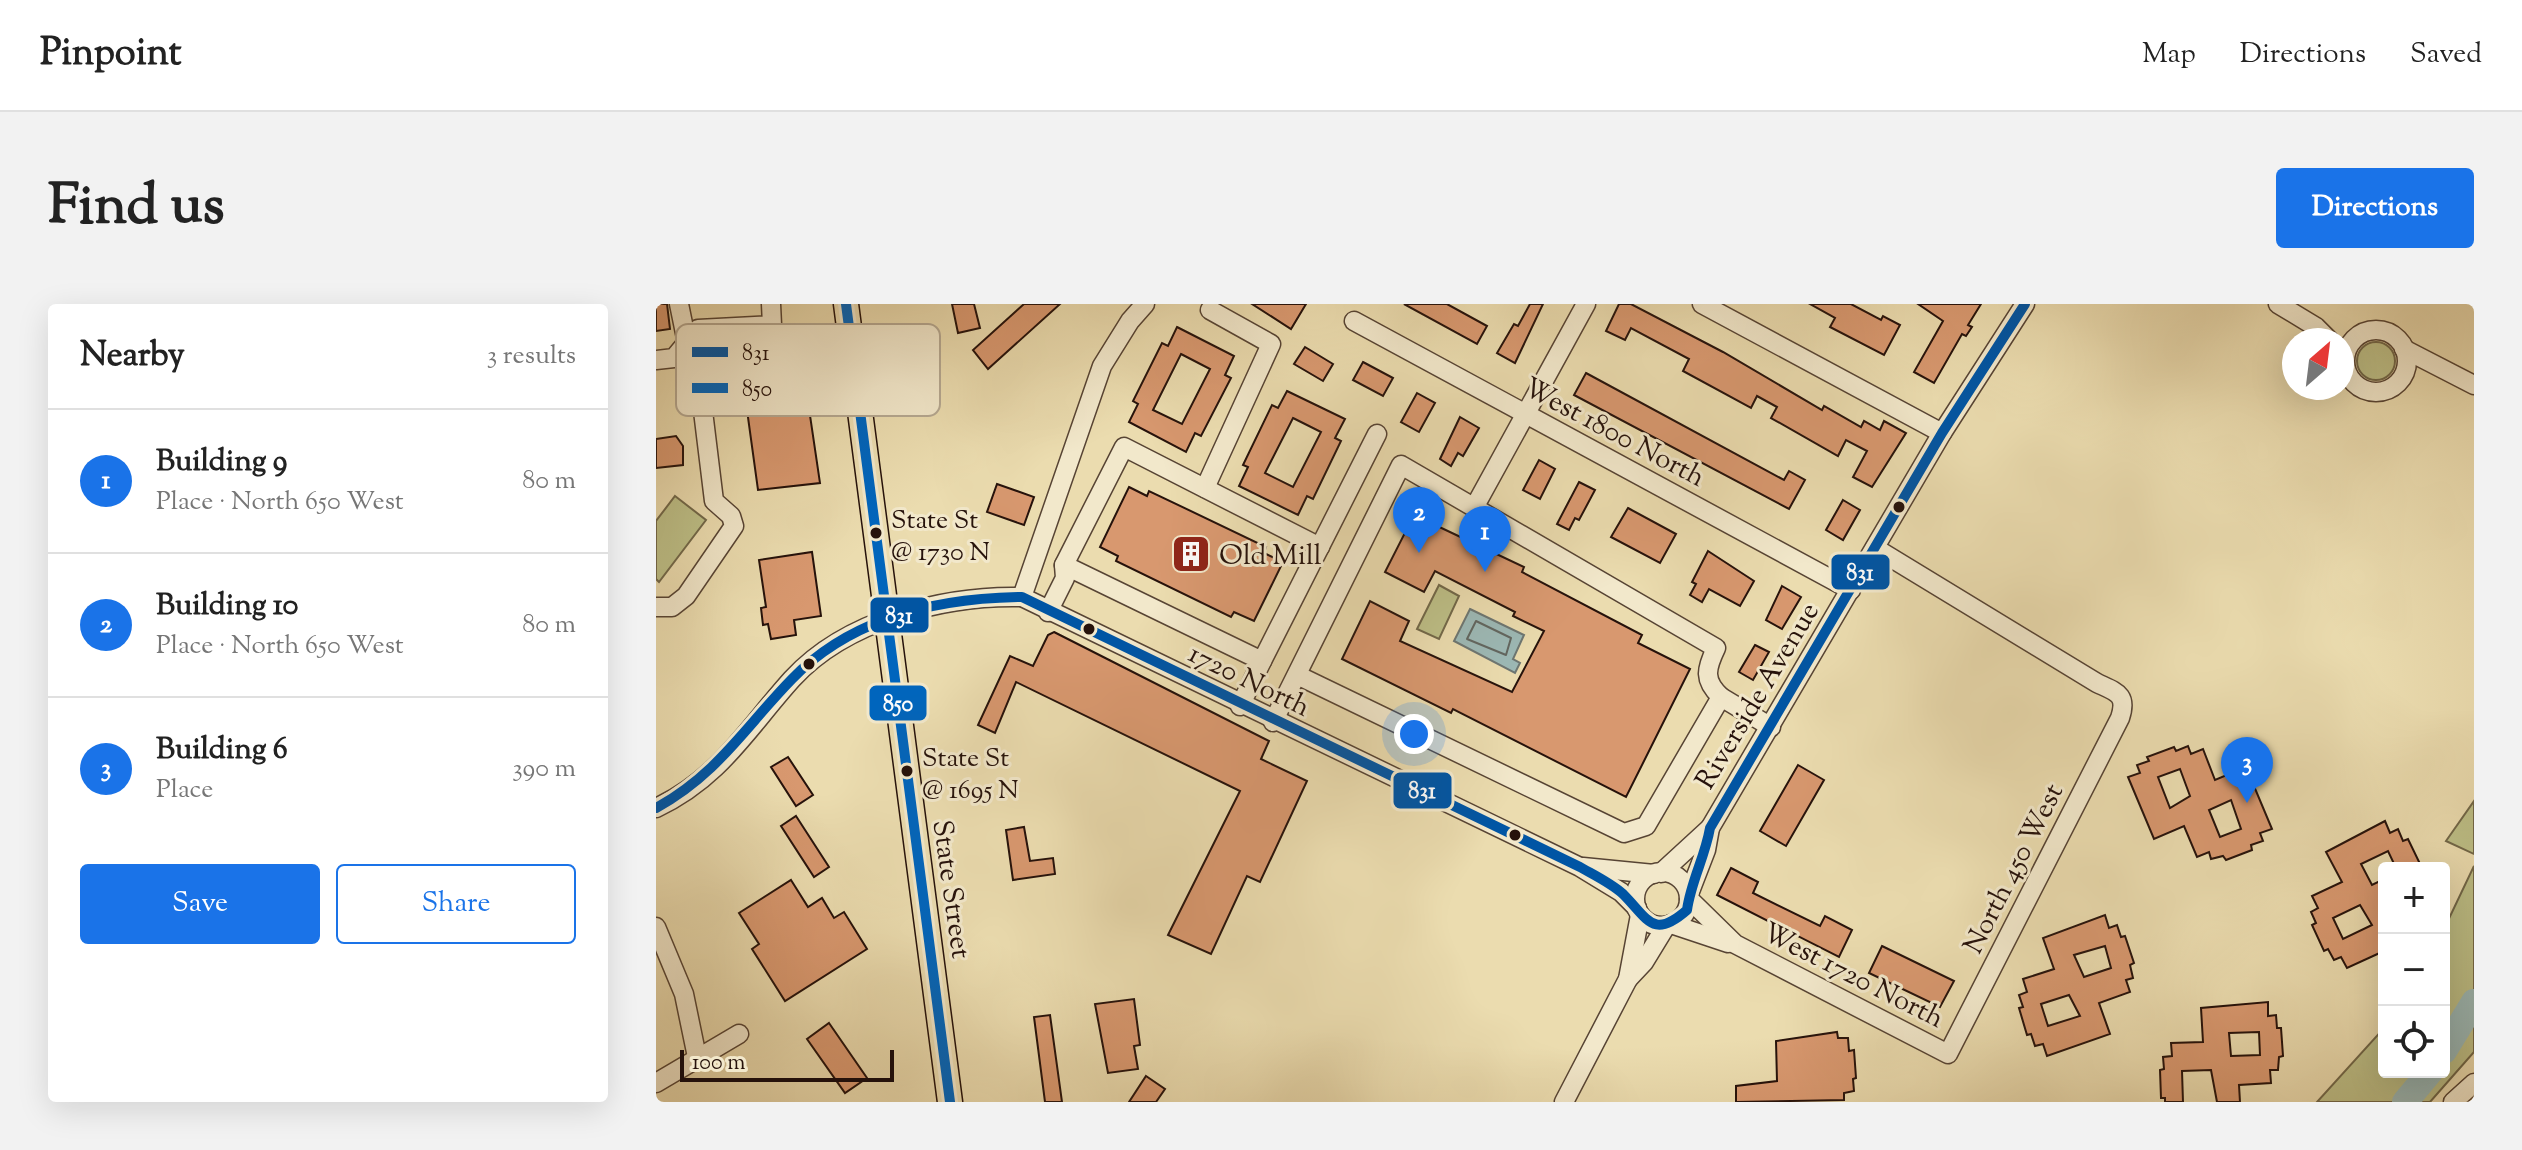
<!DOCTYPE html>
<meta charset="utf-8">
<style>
:root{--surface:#fff;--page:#f2f2f2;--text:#222;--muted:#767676;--line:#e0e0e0;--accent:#1a73e8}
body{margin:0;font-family:"Sorts Mill Goudy",serif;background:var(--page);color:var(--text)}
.controls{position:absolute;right:24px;bottom:24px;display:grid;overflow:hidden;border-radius:8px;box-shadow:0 8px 32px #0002}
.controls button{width:72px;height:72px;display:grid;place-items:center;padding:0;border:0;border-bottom:2px solid var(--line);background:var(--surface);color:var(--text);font:40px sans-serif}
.compass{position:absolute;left:1626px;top:24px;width:72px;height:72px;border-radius:50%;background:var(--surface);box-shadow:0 8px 32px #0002;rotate:28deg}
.scale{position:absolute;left:24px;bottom:20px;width:214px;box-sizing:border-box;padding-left:8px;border:4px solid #26120b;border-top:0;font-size:22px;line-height:28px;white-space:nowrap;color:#26120b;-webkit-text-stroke:6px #f2e8cb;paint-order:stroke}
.you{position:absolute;left:758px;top:430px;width:28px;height:28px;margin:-20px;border:6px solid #fff;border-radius:50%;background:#1a73e8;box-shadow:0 0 0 12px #1a73e833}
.badge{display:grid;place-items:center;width:52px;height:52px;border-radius:50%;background:var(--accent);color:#fff;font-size:26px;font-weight:700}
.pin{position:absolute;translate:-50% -66px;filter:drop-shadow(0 2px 4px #0008)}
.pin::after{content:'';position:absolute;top:42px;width:28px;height:24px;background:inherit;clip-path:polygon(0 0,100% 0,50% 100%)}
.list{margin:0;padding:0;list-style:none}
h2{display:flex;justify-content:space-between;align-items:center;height:104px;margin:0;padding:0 32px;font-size:34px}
h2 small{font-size:26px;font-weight:400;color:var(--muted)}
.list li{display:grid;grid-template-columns:52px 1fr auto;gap:24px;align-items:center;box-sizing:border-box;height:144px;padding:0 32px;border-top:2px solid var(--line)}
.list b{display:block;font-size:30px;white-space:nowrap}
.list p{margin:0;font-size:26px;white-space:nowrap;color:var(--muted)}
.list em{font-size:26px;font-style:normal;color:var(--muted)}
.actions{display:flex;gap:16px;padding:24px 32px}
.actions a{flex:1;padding:18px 0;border:2px solid var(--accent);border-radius:8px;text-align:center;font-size:28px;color:var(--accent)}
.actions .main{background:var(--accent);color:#fff}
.icon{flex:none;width:44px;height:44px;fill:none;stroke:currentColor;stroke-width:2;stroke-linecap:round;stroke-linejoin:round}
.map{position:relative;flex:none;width:1818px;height:798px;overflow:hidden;border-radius:8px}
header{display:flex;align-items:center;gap:48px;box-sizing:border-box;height:112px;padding:0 40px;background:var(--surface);border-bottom:2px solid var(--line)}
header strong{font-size:38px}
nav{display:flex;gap:44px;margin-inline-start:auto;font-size:28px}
.intro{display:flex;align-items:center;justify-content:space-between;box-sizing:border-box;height:192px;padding:0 48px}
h1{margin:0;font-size:56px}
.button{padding:20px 36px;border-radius:8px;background:var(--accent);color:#fff;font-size:28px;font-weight:700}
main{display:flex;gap:48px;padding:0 48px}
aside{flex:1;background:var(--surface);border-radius:8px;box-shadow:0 8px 32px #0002}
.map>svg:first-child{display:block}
</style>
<header>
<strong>Pinpoint</strong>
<nav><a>Map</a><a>Directions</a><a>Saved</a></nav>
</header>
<div class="intro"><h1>Find us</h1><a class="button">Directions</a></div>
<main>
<aside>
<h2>Nearby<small>3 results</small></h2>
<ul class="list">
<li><span class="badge">1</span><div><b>Building 9</b><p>Place · North 650 West</p></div><em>80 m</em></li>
<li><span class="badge">2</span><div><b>Building 10</b><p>Place · North 650 West</p></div><em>80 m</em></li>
<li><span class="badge">3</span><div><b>Building 6</b><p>Place</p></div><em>390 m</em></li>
</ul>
<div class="actions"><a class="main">Save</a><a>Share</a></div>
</aside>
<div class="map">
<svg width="1818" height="798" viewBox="0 0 1818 798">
<rect width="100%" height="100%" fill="#ebdcaf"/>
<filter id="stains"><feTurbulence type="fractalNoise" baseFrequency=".0025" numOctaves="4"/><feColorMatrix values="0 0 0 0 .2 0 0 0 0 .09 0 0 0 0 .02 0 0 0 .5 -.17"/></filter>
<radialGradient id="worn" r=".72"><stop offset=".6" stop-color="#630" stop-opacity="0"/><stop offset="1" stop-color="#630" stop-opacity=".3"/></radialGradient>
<g fill="#bdbf87" stroke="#726849" stroke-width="2">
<circle cx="1720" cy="57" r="19"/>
<path d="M19 192 50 216 3 278 0 275V217Z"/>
<path d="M783 281 803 292 783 335 761 325Z"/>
<path d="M1818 497V550L1790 537Z"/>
<path d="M1818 562V748L1774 798H1661L1728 724V768H1788V625Z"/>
</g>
<path fill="#9cb9b6" stroke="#6d7672" stroke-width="2" d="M814 305 868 331 857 355 864 359 859 369 798 337Z"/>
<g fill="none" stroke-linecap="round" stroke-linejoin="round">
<path stroke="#616660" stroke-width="2" d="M820 317 855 334 850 351 811 335Z"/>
<g stroke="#9cb9b6" stroke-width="26">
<path d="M1788 747 1818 698"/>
<path d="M1749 798 1774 768"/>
</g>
</g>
<g fill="#d8986f" stroke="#26120b" stroke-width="2" fill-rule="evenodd">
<path d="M0 0H11L14 25 0 27Z"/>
<path d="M296 0H318L324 24 302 29Z"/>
<path d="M368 0H404L332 65 317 46Z"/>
<path d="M596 0H650L635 25Z"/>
<path d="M748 0H791L831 22 821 40Z"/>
<path d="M874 0H887L859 59 841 49 858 20 862 22Z"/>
<path d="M963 0H975L1067 48 1166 106 1168 102 1205 123 1208 117 1224 126 1228 117 1250 129 1216 183 1197 173 1211 147 1190 136 1182 152 1115 114 1121 103 1101 92 1095 104 1027 67 1033 55 975 24 969 36 950 27Z"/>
<path d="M1154 0H1195L1225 16 1227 12 1244 21 1228 51 1174 23 1179 14Z"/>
<path d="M1262 0H1325L1312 21 1316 23 1310 32 1306 30 1278 79 1258 68 1287 17Z"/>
<path d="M521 23 578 52 569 71 575 74 545 132 539 129 530 148 473 118 482 100 477 97 506 39 512 42ZM525 50 554 65 526 120 497 106Z"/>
<path d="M140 35 144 69 122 72 125 93 151 91 164 179 102 186 87 77 82 78 78 42Z"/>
<path d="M649 43 677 60 667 77 638 60Z"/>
<path d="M707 58 737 74 727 92 697 76Z"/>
<path d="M930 69 1128 176 1133 167 1149 176 1133 205 918 91Z"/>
<path d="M631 87 689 115 679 134 685 137 657 195 651 192 642 211 583 182 592 163 587 161 616 101 622 104ZM637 114 665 128 637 183 609 169Z"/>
<path d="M761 89 779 99 763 128 745 118Z"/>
<path d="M804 113 823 124 807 152 802 149 795 162 784 155Z"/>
<path d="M20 132 27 142V161L0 164V135Z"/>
<path d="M883 156 899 165 884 195 867 186Z"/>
<path d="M923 178 939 186 923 216 919 214 913 226 901 220Z"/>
<path d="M341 180 378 193 368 221 331 208Z"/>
<path d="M473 183 491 192 493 187 610 243 608 249 627 258 598 317 578 308 575 313 460 257 462 252 444 243Z"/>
<path d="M1187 196 1204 206 1187 236 1170 226Z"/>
<path d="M972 204 1020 230 1004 259 955 233Z"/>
<path d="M758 211 868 263 866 268 986 331 982 339 1034 365 970 493 797 405 795 409 686 355 714 297 753 317 744 337 856 388 888 327 857 312 859 308 779 267 768 288 729 268Z"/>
<path d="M1052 247 1098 277 1084 302 1053 285 1046 298 1034 291 1040 280 1036 278Z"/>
<path d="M156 248 165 312 138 316 140 331 115 335 112 320 107 321 105 304 110 303 103 256Z"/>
<path d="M1126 282 1145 293 1126 325 1110 316Z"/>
<path d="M398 328 613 437 605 455 651 477 604 578 591 572 555 650 512 631 584 487 360 378 339 429 322 421 354 352 377 362 392 331Z"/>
<path d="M1099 341 1113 348 1097 376 1083 368Z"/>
<path d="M1532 442 1535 450 1547 445 1559 476 1590 463 1616 525 1604 529 1607 537 1595 541 1596 546 1570 556 1567 552 1555 555 1553 548 1541 553 1528 522 1498 535 1472 473 1484 469 1481 461 1493 457 1491 453 1518 443 1520 447ZM1524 465 1534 492 1514 504 1502 473ZM1575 496 1585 525 1564 533 1553 506Z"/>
<path d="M132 453 157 491 140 502 115 463Z"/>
<path d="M1142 461 1168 476 1130 542 1104 527Z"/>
<path d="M140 512 173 563 158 573 125 522Z"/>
<path d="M1729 517 1734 529 1742 525 1747 537 1752 535 1766 564H1740L1732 547 1705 560 1716 581 1728 575V647L1691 664 1685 653 1678 656 1672 645 1668 647 1656 621 1660 619 1655 608 1662 604 1656 592 1686 578 1670 548ZM1704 601 1716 621 1687 635 1677 614Z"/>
<path d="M368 523 374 557 397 554 399 570 357 576 350 526Z"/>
<path d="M1075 564 1102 578 1097 589 1164 622 1169 612 1196 626 1183 653 1061 591Z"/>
<path d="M135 576 152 603 166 594 178 614 188 608 211 645 129 697 96 645 103 640 83 609Z"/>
<path d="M1449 611 1453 624 1461 621 1465 633 1469 632 1478 659 1474 661 1477 674 1470 676 1474 688 1443 699 1454 730 1391 752 1387 740 1379 742 1375 730 1371 731 1363 704 1367 703 1363 691 1371 688 1367 675 1398 665 1387 634ZM1449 642 1455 664 1428 673 1418 651ZM1413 691 1424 712 1392 722 1385 700Z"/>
<path d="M1226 642 1298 677 1284 703 1213 669Z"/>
<path d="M478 695 484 741 478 742 482 765 452 769 439 700Z"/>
<path d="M1612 698V712L1620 711 1621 724H1625L1627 752 1623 753 1622 766H1614L1615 779 1583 781 1584 798H1561L1555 766 1526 767 1527 798H1509V794H1505L1504 766 1508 765 1507 753 1516 752 1515 739 1547 738 1545 704ZM1603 728 1604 751 1575 752 1573 729Z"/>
<path d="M394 711 406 798H389L378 713Z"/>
<path d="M173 719 211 774 189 789 151 735Z"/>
<path d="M1181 728 1182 734H1192L1193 747 1198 746 1200 774 1197 775 1198 787 1188 789V796L1080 798V782L1121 777 1120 737Z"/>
<path d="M490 772 509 785 500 798H473Z"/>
</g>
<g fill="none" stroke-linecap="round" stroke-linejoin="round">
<g stroke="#574434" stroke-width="21">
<g id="minor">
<path d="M1046 0 1286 129"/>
<path d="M1622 0 1660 23 1673 36"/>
<path d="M698 17 1195 286"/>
<circle cx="1720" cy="57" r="31"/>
<path d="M1748 45 1818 81"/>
<path d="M0 56 18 54 42 25 116 21 115 0"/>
<path d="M549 184 615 40 554 6"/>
<path d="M819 202 930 0"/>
<path d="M408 261 468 143 664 243"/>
<path d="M366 293 446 62 474 17 489 0"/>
<path d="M0 303H16L30 292 78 222 75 212 58 197 41 58 31 39 23 0"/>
<path d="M392 308 409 274 408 261 606 357 721 130"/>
<path d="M1065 393 1115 423"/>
<path d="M584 402 606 357"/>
<path d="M617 418 745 161 1060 344C1050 365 1047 376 1065 393L990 522 968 529 641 371"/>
<path d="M0 504C64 474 91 425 136 375 190 316 288 291 366 293L924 563 965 588 981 604"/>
<path d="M927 563 998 570"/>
<circle cx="1006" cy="595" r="27"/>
<path d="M1005 569 1054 524"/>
<path d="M1033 590 1050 546 1054 524 1286 129 1369 0"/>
<path d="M1033 595 1079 640 1292 750 1464 414C1472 390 1460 388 1441 379L1219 244"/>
<path d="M1015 620 1072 639"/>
<path d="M0 623 28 690 41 753"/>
<path d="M972 675 988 658 1010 622"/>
<path d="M0 779 83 730"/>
<path d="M908 798 972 675 984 611"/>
<path d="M1797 798 1818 779"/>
</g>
</g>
<g stroke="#26120b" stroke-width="27">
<path id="major" d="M190 0 294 798"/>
</g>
<use href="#minor" stroke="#f2e8cb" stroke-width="18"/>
<use href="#major" stroke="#ebdcaf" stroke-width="24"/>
<g stroke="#f2e8cb" stroke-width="16">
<path id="bus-1" d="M0 504C62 470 89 423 136 375 196 313 283 294 366 293L924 563C938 571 955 579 967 590 992 615 997 636 1031 606 1035 577 1049 553 1054 524L1286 129 1369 0"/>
</g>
<g stroke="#f2e8cb" stroke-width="16">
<path id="bus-2" d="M190 0 294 798"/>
</g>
<use href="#bus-1" stroke="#0055a4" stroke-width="10"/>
<use href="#bus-2" stroke="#0065bd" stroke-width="10"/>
</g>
<defs>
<g id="building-square" transform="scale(2)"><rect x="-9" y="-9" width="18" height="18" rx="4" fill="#8f2418" stroke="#f2e8cb"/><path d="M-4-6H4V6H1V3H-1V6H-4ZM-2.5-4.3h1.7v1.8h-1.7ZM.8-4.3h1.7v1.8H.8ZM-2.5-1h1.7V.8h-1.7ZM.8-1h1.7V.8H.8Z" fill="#fff"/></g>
</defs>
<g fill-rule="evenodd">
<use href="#building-square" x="535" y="250"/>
</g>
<g fill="#26120b" stroke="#f2e8cb" stroke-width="3">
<circle cx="1243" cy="203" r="7"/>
<circle cx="220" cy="229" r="7"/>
<circle cx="433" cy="325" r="7"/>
<circle cx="153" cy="360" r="7"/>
<circle cx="251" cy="467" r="7"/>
<circle cx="859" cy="531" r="7"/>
</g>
<g text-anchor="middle" stroke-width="6" stroke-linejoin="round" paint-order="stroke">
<g font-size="26" fill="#26120b" stroke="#f2e8cb" text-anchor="start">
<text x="235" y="224">State St<tspan x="235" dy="32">@ 1730 N</tspan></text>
<text x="266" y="462">State St<tspan x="266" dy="32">@ 1695 N</tspan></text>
</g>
<g font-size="28" fill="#26120b" stroke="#f2e8cb">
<text transform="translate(959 127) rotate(28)" y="10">West 1800 North</text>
<text transform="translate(594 375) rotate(26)" y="10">1720 North</text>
<text transform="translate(1100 391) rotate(-59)" y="10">Riverside Avenue</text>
<text transform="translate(1356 564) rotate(-63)" y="10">North 450 West</text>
<text transform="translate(297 585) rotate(82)" y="10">State Street</text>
<text transform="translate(1198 670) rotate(27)" y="10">West 1720 North</text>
</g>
<g font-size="28" fill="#26120b" stroke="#f2e8cb" text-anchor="start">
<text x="563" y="260">Old Mill</text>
</g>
</g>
<rect x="20" y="20" width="264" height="92" rx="12" fill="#f2e8cb" stroke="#b5a891" stroke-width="2"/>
<rect x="36" y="43" width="36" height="10" fill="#0055a4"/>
<rect x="36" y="79" width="36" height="10" fill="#0065bd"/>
<g font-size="22" fill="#26120b">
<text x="86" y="56">831</text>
<text x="86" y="92">850</text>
</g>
<g stroke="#f2e8cb" stroke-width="3">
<rect x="1174" y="249" width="61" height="38" rx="8" fill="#0055a4"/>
<rect x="213" y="292" width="61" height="38" rx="8" fill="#0055a4"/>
<rect x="212" y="380" width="60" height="38" rx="8" fill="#0065bd"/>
<rect x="736" y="467" width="61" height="39" rx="8" fill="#0055a4"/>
</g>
<g font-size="22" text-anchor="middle" font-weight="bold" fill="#fff">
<text x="1204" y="276">831</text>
<text x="243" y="319">831</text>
<text x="242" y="407">850</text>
<text x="766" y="494">831</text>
</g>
<rect width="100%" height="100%" filter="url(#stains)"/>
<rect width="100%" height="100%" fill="url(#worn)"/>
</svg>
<div class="controls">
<button>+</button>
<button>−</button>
<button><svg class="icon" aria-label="locate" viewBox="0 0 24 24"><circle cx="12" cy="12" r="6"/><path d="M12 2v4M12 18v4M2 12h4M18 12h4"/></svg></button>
</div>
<svg class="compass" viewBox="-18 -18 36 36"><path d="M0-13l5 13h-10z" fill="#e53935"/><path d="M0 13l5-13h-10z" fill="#767676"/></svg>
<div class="scale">100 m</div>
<div class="you"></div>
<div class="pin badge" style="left:829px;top:268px">1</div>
<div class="pin badge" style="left:763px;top:249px">2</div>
<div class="pin badge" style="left:1591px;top:499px">3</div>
</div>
</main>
